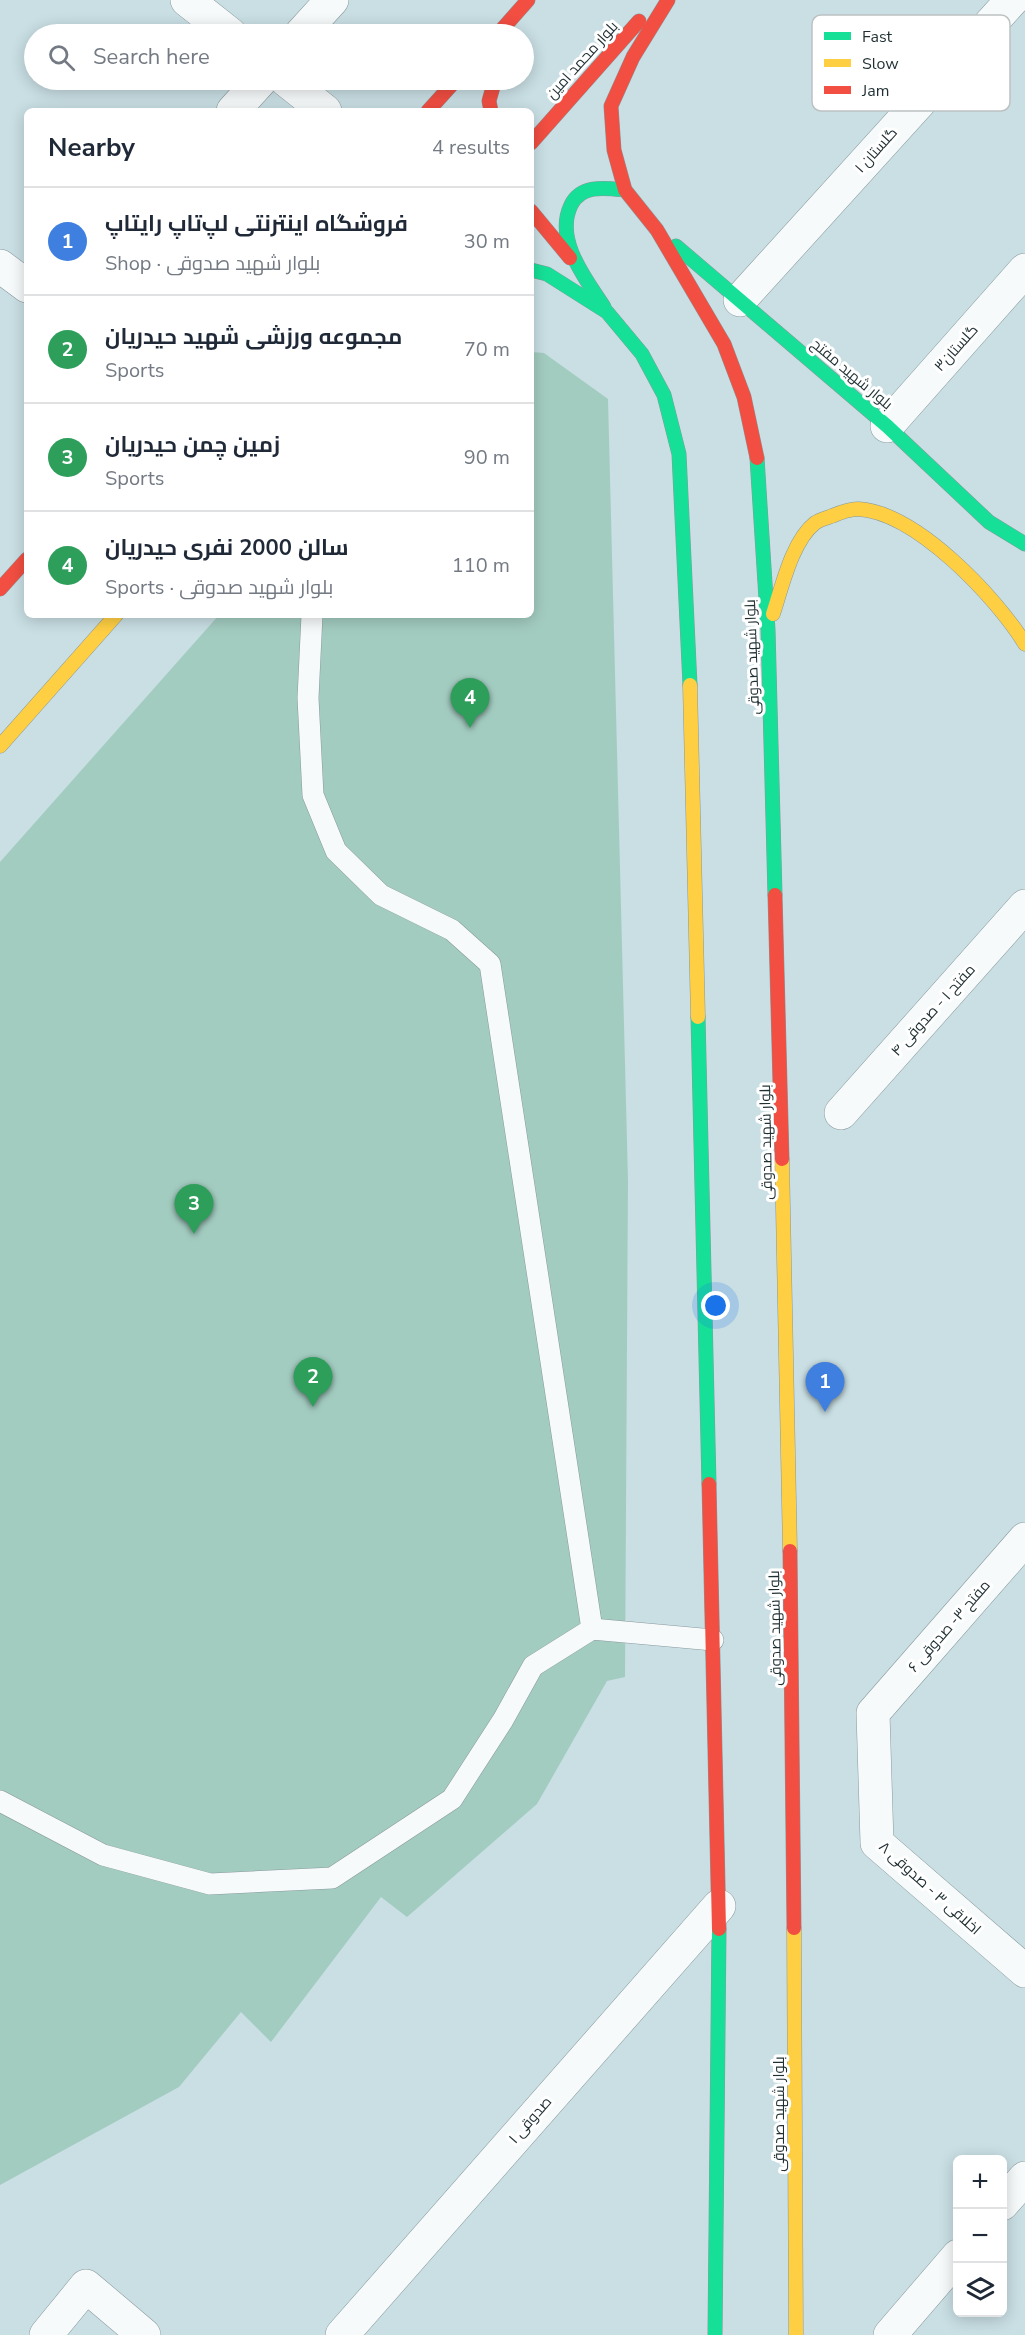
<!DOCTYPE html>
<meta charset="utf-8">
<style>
:root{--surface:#fff;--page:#f6f6f7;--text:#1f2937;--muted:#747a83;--line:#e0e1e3;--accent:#b45309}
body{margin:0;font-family:"Nunito Sans",Cairo,sans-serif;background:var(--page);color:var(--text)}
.controls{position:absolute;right:18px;bottom:18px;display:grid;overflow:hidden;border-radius:9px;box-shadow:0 3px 15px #0003}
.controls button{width:54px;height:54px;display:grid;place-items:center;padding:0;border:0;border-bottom:2px solid var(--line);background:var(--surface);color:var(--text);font:30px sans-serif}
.you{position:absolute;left:716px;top:1306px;width:21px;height:21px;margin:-15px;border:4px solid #fff;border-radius:50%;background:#1a73e8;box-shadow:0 0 0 9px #1a73e833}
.badge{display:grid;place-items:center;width:39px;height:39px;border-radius:50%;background:var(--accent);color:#fff;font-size:20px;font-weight:700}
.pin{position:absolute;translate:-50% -50px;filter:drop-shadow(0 2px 3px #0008)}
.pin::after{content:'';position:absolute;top:32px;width:21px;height:18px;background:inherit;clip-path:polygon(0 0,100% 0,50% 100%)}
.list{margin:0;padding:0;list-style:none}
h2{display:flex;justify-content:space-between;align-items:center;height:78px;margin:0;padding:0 24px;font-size:26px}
h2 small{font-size:20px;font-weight:400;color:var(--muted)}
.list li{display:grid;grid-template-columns:39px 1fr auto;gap:18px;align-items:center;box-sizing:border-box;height:108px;padding:0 24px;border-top:2px solid var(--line)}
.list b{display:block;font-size:22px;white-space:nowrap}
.list p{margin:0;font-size:20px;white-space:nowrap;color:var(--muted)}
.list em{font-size:20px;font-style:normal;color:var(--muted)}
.icon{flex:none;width:33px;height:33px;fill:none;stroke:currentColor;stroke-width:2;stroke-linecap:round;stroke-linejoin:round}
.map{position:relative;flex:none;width:1025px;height:2335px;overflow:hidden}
.search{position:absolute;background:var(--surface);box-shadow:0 3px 15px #0003;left:24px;top:24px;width:510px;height:66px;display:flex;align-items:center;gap:15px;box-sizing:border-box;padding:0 21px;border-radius:33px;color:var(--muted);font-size:22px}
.panel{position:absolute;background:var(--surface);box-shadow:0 3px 15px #0003;left:24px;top:108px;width:510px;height:510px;border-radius:9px}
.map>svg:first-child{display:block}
</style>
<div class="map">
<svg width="1025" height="2335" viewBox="0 0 1025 2335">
<rect width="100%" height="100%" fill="#c9dfe4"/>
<path fill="#a3ccc0" d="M531 352 544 353 608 399 628 1181 625 1677 607 1681 537 1804 407 1917 381 1897 271 2042 241 2012 179 2087 0 2185V862L219 615H531Z"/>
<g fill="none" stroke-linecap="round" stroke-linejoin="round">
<g stroke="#88999c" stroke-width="22">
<g id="lane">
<path d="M312 615 308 698 313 795 336 851 381 895 452 930 490 964 592 1629"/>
<path d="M0 1801 103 1855 210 1884 332 1878 452 1799 503 1720 533 1666 592 1629 713 1640"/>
</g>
</g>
<g stroke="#88999c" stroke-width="34">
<g id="street">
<path d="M187 0 230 34"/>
<path d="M301 34 332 0"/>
<path d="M286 80 325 111"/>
<path d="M233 111 261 80"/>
<path d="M0 266 27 286"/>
<path d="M740 300 1012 0"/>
<path d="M887 426 1025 270"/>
<path d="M841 1113 1025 906"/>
<path d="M1025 1539 873 1713 877 1843 1025 1971"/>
<path d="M1002 2204 1025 2178"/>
<path d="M46 2335 86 2286 144 2335"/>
<path d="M342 2335 719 1906"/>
<path d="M890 2335 958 2256"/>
</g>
</g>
<g stroke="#88999c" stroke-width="15">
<g id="fast">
<path d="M676 246 887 426 989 522 1025 544"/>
<path d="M531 270 547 274 607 312 642 354 664 395 679 454 690 685"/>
<path d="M604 307C586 279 554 240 571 205 581 184 606 188 625 190"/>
<path d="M757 458 768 630 775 895"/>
<path d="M698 1017 709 1484"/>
<path d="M715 2335 719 1929"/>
</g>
</g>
<g stroke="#88999c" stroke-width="15">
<g id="slow">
<path d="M773 614C782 587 792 541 815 523 819 520 826 518 832 516 839 513 849 509 858 509 916 512 996 597 1025 644"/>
<path d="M690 685 698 1017"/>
<path d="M0 746 116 615"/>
<path d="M782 1159 790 1551"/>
<path d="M794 1928 796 2335"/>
</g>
</g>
<g stroke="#88999c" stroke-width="15">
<g id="jam">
<path d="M668 0 633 57 611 106 614 150 625 190 657 230 724 344 744 397 757 458"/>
<path d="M498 34 528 0"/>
<path d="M428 111 456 80"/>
<path d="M491 111 489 101 495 80"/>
<path d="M531 143 639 21"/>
<path d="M531 211 570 258"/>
<path d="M0 589 27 559"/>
<path d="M775 895 782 1159"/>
<path d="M709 1484 719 1929"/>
<path d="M790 1551 794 1928"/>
</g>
</g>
<use href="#lane" stroke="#f7fafb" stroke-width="21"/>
<use href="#street" stroke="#f7fafb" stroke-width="33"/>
<use href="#fast" stroke="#16e098" stroke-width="14"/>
<use href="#slow" stroke="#ffcf43" stroke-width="14"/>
<use href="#jam" stroke="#f24e42" stroke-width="14"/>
</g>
<g text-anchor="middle" stroke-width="6" stroke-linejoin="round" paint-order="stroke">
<g font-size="15" fill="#1f2f32" stroke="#fff">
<text transform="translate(582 60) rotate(-48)" y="5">بلوار محمد امین</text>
<text transform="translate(876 150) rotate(-48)" y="5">گلستان ۱</text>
<text transform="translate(956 348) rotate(-48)" y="5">گلستان۳</text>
<text transform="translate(852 374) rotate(40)" y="5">بلوار شهید مفتح</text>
<text transform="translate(752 657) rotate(-92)" y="5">بلوار شهید صدوقی</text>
<text transform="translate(933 1010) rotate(-48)" y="5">مفتح ۱ - صدوقی ۴</text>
<text transform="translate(766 1142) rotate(-91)" y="5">بلوار شهید صدوقی</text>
<text transform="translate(949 1626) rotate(-49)" y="5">مفتح ۳- صدوقی ۶</text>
<text transform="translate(775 1628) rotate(-91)" y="5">بلوار شهید صدوقی</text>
<text transform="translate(930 1888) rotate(42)" y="5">اخلاقی ۳ - صدوقی ۸</text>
<text transform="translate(779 2114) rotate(-90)" y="5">بلوار شهید صدوقی</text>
<text transform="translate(530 2120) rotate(-49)" y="5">صدوقی ۱</text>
</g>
</g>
<rect x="812" y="15" width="198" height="96" rx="9" fill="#fff" stroke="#bcc1c2" stroke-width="1.5"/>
<rect x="824" y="32" width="27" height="8" fill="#16e098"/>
<rect x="824" y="59" width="27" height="8" fill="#ffcf43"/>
<rect x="824" y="86" width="27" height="8" fill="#f24e42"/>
<g font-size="16" fill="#1f2f32">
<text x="862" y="42">Fast</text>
<text x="862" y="69">Slow</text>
<text x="862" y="96">Jam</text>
</g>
</svg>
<div class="controls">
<button>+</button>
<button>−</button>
<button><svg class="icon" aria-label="layers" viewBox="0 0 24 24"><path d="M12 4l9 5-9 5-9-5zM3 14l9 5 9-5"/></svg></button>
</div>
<div class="you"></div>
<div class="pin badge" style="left:825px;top:1412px;background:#3f7fe0">1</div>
<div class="pin badge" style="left:313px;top:1407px;background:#2e9e5b">2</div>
<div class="pin badge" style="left:194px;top:1234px;background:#2e9e5b">3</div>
<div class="pin badge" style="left:470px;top:728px;background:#2e9e5b">4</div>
<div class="search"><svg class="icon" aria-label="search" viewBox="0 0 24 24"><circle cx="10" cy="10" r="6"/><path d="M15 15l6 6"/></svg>Search here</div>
<section class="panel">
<h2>Nearby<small>4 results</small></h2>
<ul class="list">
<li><span class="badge" style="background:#3f7fe0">1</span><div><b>فروشگاه اینترنتی لپ‌تاپ رایتاپ</b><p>Shop · بلوار شهید صدوقی</p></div><em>30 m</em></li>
<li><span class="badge" style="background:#2e9e5b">2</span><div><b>مجموعه ورزشی شهید حیدریان</b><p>Sports</p></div><em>70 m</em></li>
<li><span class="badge" style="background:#2e9e5b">3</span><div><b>زمین چمن حیدریان</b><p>Sports</p></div><em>90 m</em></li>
<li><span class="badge" style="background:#2e9e5b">4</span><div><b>سالن 2000 نفری حیدریان</b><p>Sports · بلوار شهید صدوقی</p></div><em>110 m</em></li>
</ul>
</section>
</div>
